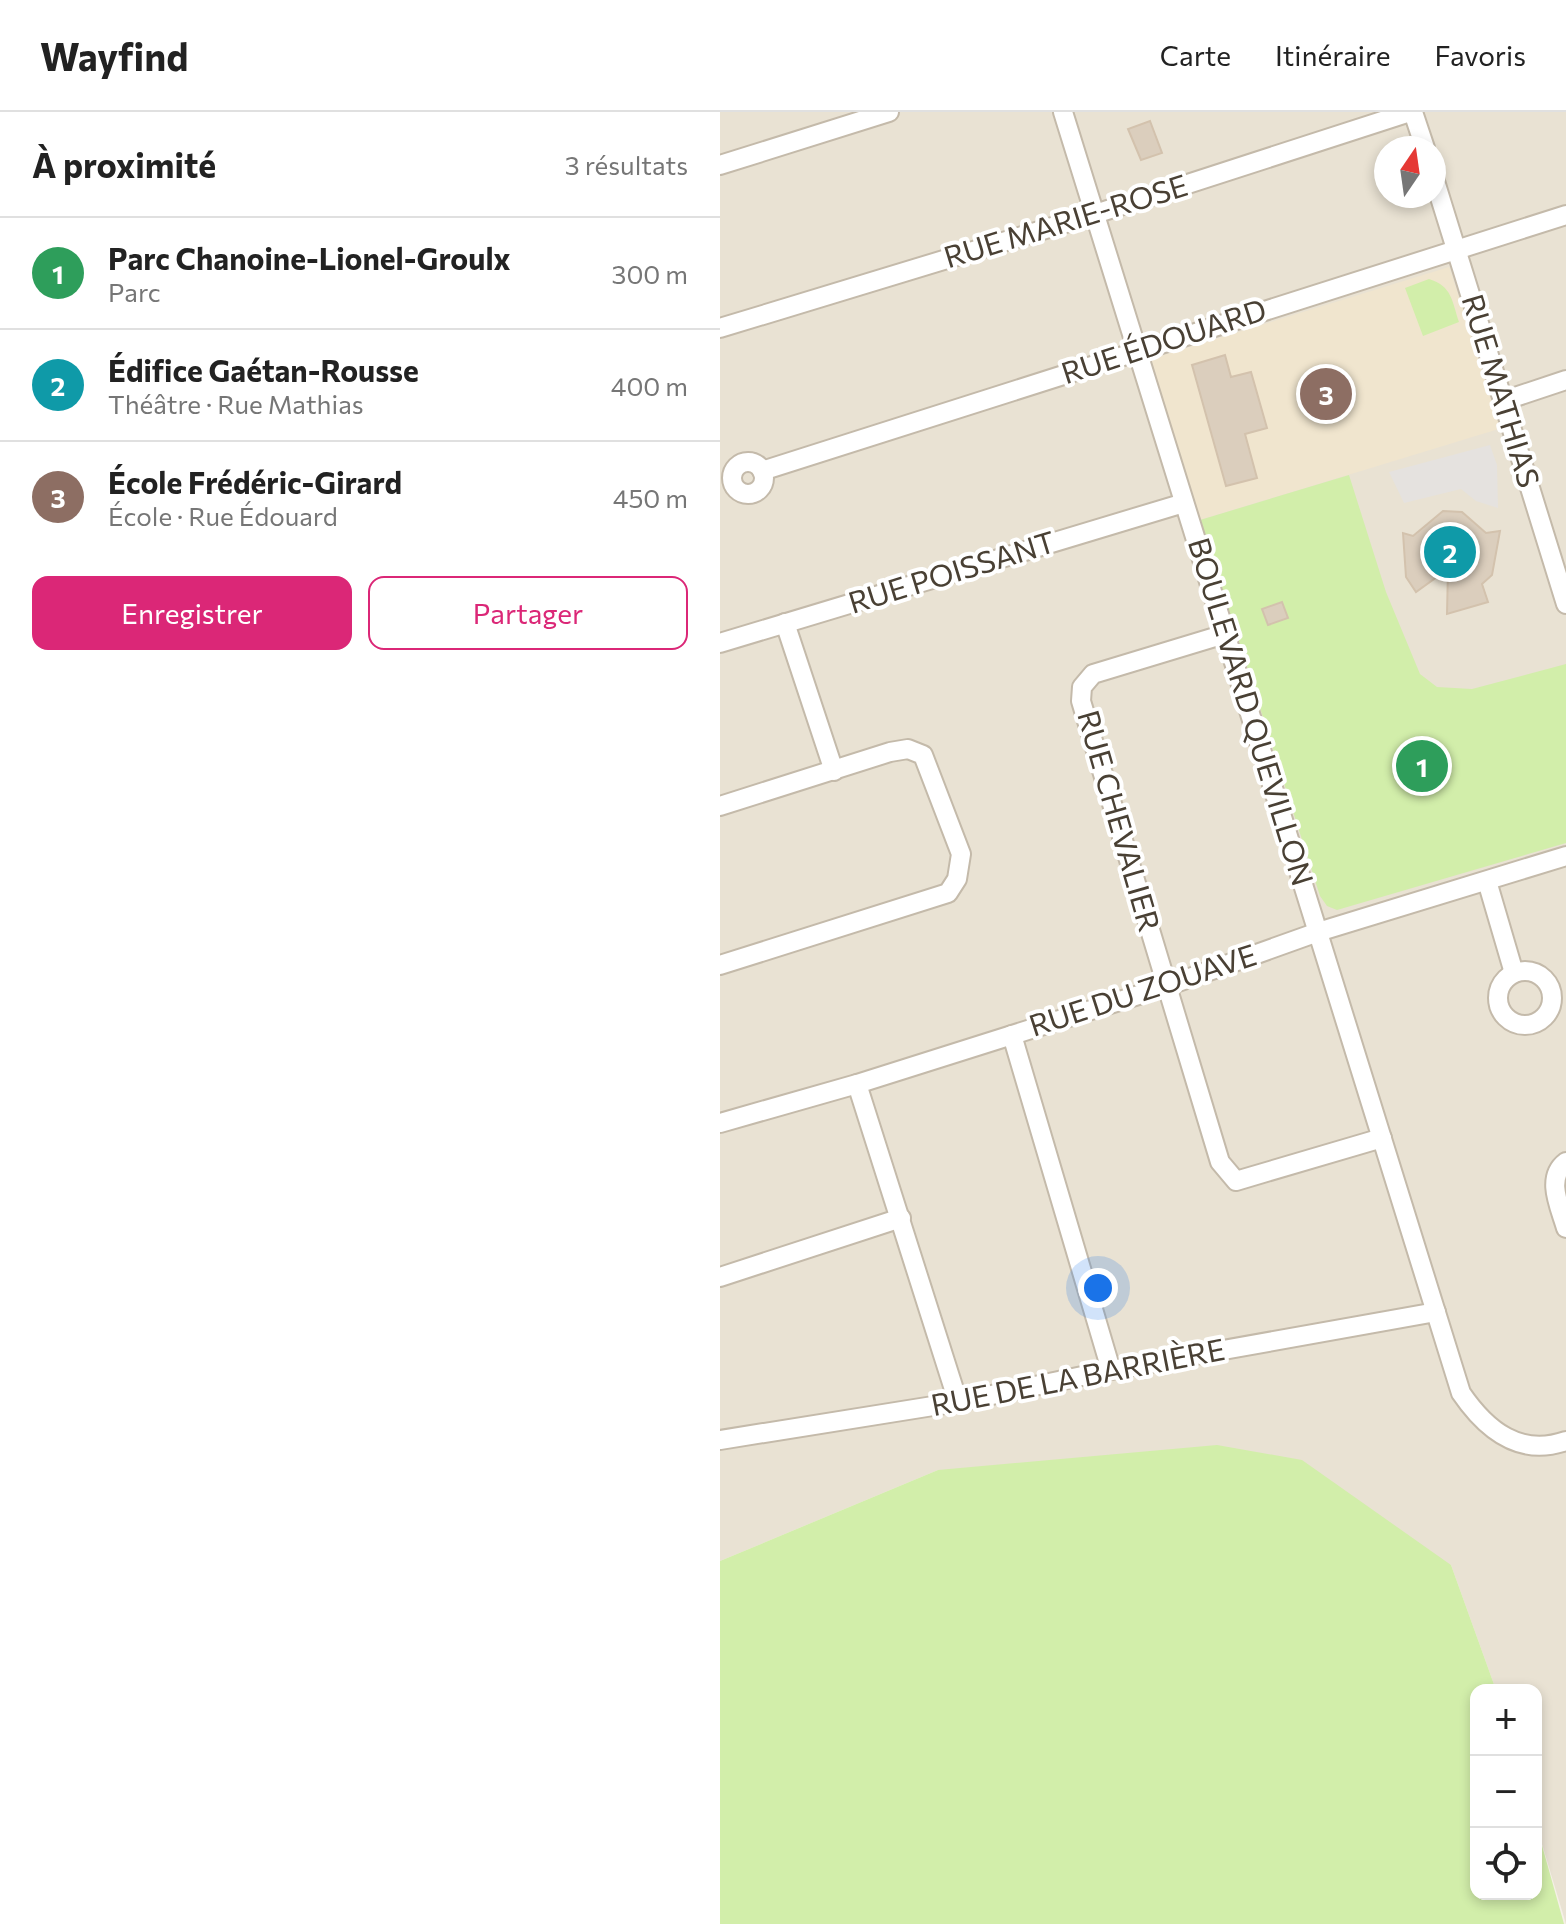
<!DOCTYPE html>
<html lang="fr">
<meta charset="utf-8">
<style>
:root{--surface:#fff;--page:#f2f2f2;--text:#222;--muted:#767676;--line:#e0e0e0;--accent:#db2777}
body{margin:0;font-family:Commissioner,sans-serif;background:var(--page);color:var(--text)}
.controls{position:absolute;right:24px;bottom:24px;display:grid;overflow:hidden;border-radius:16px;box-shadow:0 4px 12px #0003}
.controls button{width:72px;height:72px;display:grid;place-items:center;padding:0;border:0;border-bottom:2px solid var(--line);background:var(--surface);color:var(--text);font:40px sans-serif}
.compass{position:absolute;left:654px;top:24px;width:72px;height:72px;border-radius:50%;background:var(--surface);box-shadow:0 4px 12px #0003;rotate:13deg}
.you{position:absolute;left:378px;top:1176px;width:28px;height:28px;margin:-20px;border:6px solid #fff;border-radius:50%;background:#1a73e8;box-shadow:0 0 0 12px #1a73e833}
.badge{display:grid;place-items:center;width:52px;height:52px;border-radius:50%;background:var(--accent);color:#fff;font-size:26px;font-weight:700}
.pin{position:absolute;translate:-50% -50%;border:4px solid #fff;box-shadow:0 2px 8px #0006}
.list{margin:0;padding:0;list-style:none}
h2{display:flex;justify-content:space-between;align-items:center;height:104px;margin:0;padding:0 32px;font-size:34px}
h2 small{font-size:26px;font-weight:400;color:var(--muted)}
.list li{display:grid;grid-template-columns:52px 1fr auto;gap:24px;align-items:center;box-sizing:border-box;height:112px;padding:0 32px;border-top:2px solid var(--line)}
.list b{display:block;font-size:30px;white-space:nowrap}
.list p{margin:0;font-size:26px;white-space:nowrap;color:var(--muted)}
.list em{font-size:26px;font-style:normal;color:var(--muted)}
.actions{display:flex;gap:16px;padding:24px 32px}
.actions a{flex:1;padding:18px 0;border:2px solid var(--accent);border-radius:16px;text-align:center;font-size:28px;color:var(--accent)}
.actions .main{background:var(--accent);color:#fff}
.icon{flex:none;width:44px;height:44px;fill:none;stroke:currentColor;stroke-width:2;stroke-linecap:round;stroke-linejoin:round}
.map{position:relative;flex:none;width:846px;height:1812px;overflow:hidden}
header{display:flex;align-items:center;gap:48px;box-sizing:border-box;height:112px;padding:0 40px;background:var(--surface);border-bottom:2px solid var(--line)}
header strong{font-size:38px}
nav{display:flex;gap:44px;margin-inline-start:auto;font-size:28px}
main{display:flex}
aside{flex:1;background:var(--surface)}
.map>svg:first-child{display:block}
</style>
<header>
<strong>Wayfind</strong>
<nav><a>Carte</a><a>Itinéraire</a><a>Favoris</a></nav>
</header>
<main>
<aside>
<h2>À proximité<small>3 résultats</small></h2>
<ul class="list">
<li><span class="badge" style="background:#2e9e5b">1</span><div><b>Parc Chanoine-Lionel-Groulx</b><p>Parc</p></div><em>300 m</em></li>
<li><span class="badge" style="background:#0f9aa8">2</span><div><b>Édifice Gaétan-Rousse</b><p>Théâtre · Rue Mathias</p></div><em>400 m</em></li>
<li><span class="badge" style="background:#8d6e63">3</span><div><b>École Frédéric-Girard</b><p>École · Rue Édouard</p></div><em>450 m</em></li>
</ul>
<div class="actions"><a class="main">Enregistrer</a><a>Partager</a></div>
</aside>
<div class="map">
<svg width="846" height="1812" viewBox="0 0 846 1812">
<rect width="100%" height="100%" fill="#f5f0e6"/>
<path fill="#e9e2d3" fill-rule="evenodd" d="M0 0H846V1812L816 1712V1578H776L731 1453 218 1358 0 1449ZM666 36H714V84H666Z"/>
<path fill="#f0e5ce" d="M729 155 782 316 480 408 431 247Z"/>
<g fill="#d2eeaa">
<path d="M709 167C732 174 732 189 739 210L703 224 685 176Z"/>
<path d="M629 363 666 480 700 562 717 575 752 577 846 552V731L617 798 607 794 600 784 480 408Z"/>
<path d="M497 1333 582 1348 731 1453 776 1578H756V1782H816V1712L844 1812H0V1449L218 1358Z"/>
</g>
<path fill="#e5e2df" d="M770 333 777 353 778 396 756 389 741 377 684 391 669 360Z"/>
<g fill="#dbcebd" stroke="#d3c2ad" stroke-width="2">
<path d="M430 9 442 41 421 48 408 17Z"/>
<path d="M505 243 511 265 531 260 547 316 525 322 537 366 506 374 472 253Z"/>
<path d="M723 399 742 400 766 421 780 419 772 463 762 472 768 490 727 502 728 457 696 480 686 465 683 421 693 424Z"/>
<path d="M562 490 568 506 548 513 542 497Z"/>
</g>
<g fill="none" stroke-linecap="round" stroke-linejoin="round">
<g stroke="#c4baaa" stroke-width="22">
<g id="minor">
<path d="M343 0 741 1281C767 1319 800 1345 846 1329"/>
<path d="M693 0 705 36"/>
<path d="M0 53 169 0"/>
<path d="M714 66 846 492"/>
<path d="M0 216 375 102 690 0"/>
<path d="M783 289 846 268"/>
<circle cx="28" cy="366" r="16"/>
<path d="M42 359 846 103"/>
<path d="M65 511 114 659"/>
<path d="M505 522 373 562 362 575 361 589 500 1050 516 1069 662 1026"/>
<path d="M0 531 464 391"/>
<path d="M0 694 170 640 188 637 203 643 241 742 237 767 228 781 0 853"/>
<path d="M767 769 794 861"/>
<circle cx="805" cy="886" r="27"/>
<path d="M292 923 391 1258"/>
<path d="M137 972 238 1290"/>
<path d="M0 1011 137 972 447 874 598 820 846 744"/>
<path d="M846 1050C825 1066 840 1095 846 1116"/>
<path d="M0 1165 181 1106"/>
<path d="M0 1328 238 1290 391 1258 716 1200"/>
</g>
</g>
<use href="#minor" stroke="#fff" stroke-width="18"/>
</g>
<g text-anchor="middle" stroke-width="8" stroke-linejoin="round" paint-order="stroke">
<g font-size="30" fill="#494034" stroke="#fff">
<text transform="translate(346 110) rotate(-17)" y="10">RUE MARIE-ROSE</text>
<text transform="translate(444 230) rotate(-18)" y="10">RUE ÉDOUARD</text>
<text transform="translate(780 279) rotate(73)" y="10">RUE MATHIAS</text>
<text transform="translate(232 461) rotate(-17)" y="10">RUE POISSANT</text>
<text transform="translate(530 600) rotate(73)" y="10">BOULEVARD QUEVILLON</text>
<text transform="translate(398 709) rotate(74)" y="10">RUE CHEVALIER</text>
<text transform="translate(423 879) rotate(-18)" y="10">RUE DU ZOUAVE</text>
<text transform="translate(358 1266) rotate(-11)" y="10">RUE DE LA BARRIÈRE</text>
</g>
</g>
</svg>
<div class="controls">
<button>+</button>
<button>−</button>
<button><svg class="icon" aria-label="locate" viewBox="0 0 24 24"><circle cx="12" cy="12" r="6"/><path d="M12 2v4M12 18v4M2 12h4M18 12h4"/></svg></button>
</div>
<svg class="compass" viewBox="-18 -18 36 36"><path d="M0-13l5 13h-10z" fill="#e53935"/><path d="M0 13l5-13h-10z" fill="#767676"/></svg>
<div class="you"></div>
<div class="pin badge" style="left:702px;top:654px;background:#2e9e5b">1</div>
<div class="pin badge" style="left:730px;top:440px;background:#0f9aa8">2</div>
<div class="pin badge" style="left:606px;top:282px;background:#8d6e63">3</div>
</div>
</main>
